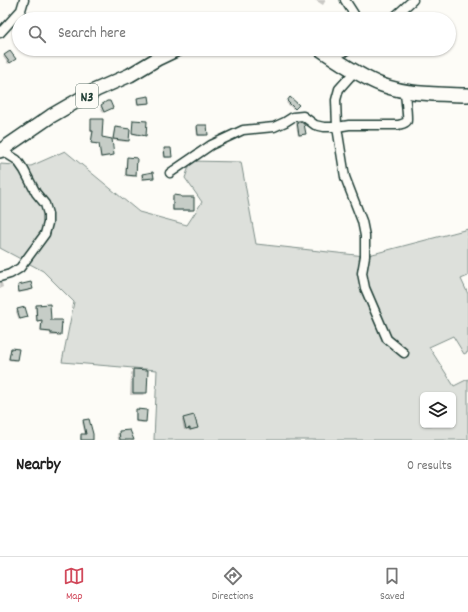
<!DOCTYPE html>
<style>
:root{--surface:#fff;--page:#f2f2f2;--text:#222;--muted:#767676;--line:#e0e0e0;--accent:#d1495b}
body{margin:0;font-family:Dekko,sans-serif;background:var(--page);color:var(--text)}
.controls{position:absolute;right:12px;bottom:12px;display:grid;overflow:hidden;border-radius:6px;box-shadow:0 1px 3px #0004}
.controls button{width:36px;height:36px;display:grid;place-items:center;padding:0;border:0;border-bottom:1px solid var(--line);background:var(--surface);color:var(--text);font:20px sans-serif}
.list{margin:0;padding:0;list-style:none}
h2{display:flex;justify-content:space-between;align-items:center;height:52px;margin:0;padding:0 16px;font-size:17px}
h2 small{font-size:13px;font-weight:400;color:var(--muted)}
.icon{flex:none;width:22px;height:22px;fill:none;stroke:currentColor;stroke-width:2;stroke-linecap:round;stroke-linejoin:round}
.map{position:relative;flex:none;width:468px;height:440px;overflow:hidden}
.search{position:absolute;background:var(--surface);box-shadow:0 1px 3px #0004;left:12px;right:12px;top:12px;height:44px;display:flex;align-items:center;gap:10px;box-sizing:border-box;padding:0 14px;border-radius:22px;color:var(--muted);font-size:15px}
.sheet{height:116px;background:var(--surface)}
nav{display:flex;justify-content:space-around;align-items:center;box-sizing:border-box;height:56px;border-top:1px solid var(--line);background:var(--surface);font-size:11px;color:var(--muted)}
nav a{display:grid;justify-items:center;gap:2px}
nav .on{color:var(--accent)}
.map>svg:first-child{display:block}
</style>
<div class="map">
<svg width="468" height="440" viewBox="0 0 468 440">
<rect width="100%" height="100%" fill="#fdfcf7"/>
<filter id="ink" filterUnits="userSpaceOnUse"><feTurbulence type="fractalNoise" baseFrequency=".025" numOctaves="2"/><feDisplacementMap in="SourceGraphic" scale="8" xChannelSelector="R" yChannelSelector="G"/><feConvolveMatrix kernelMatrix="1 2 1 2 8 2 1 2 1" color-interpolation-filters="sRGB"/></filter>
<g filter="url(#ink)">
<path fill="#dde0db" stroke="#7e8e88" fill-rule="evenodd" d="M65 151 139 212 187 225 202 202 185 178 191 161 241 162 256 244 365 256 468 229V276L461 279 468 294V352L464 354 453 336 429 347 454 386 468 379V440H154L157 370 62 362 74 302 43 271 0 248V164L31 166ZM423 395H453V425H423Z"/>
<g fill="#0003">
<path d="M315 0H326L323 5Z"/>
<path d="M5 55 13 61 8 64 3 57Z"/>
<path d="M138 99 149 102 148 104 137 105 136 100Z"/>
<path d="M290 99 297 105 293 109 286 103Z"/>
<path d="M109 102 110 109 103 113 100 107Z"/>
<path d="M92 120 101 138 112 140 114 130 115 128 128 141 126 142 111 140 113 155 112 156 100 158 99 145 91 143 92 132H90L91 121Z"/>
<path d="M134 121 145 135 144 136 132 134Z"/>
<path d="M297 123H301L305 133 303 135 298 136 296 125Z"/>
<path d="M197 126 207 134 205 136H197L196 128Z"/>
<path d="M165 149 171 156 170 158H164L163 151Z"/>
<path d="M127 158 135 176 134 177 125 176 126 160Z"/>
<path d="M142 174 153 177 151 179 141 180V176Z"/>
<path d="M173 196 193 210 191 211H172V198Z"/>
<path d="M0 283H2L3 287 1 288H0Z"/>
<path d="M18 286 32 289 30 291 18 293 17 287Z"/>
<path d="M37 306 60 334 59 336H50V333L40 332 41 321 36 322 35 307Z"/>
<path d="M17 310 27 316 19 320 16 312Z"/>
<path d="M11 349 16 360 14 361 8 360 10 351Z"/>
<path d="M133 370 146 392 143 395H130L131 373Z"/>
<path d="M137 410 145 421 144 423 135 422V412Z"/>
<path d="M193 416 197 428 189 431 188 429 184 430 182 420Z"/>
<path d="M84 421 92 440H80V436L82 435H85L82 422Z"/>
<path d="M119 432 133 440H118L117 434Z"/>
</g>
<g fill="#c6cdc7" stroke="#1f3d34">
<path d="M10 51 16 59 10 63 4 55Z"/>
<path d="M149 96 150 103 138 104 137 98Z"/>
<path d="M290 97 299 105 295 109 287 101Z"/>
<path d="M107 101H110L113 108 104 112 101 105Z"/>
<path d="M91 119H103L102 137 112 139 114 155 101 157 99 144 91 143 93 131H91Z"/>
<path d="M133 120 147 121 146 136 132 133Z"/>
<path d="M297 122H301L304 124 306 134 299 135Z"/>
<path d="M197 125H207L208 135H198Z"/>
<path d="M115 127 130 129 129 141 113 139Z"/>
<path d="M164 148H171L172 157H165Z"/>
<path d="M127 157 137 158 136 176 126 175Z"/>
<path d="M153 172 154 178 143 179 142 174Z"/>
<path d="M173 195 181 196V197H194V210H173Z"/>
<path d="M31 282 33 289 19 292 18 285Z"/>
<path d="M50 304 51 320H62L61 335 51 334V332L41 331 42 320 37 321 36 305Z"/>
<path d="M25 307 28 317 20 319 17 309Z"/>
<path d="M11 348 19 349 17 360 9 359Z"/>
<path d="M133 369 148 370 147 393H133Z"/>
<path d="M136 409 147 410 146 422 136 421Z"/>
<path d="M194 415 198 428 190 430V428L186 429 183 418Z"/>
<path d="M89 419 93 434V440H81V434H86L83 420Z"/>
<path d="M130 430 134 440H120L119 431Z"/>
</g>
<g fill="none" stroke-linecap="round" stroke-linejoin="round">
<g stroke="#1f3d34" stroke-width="11">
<g id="street">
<path d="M345 0 354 14 355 19"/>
<path d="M392 19 413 0"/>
<path d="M0 33 21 10 24 0"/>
<path d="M334 58 348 49"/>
<path d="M355 71 339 89 336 100 337 127 345 177 362 221 365 236V256L362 273 365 288 387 339 404 353"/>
<path d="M170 173 211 145 243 130 274 127 285 122 293 117 303 116 315 125 324 127H337L349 125H398C401 124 405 124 407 121 408 119 405 96 405 91"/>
<path d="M0 277 10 274 20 268 45 234 48 223V214L45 204 36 193 24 170 17 160 1 150"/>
</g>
</g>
<g stroke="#1f3d34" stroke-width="16">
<g id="primary">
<path d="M320 49C338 61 361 77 382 85 409 95 439 94 468 95"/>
<path d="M0 151 51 116 96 90 130 75 157 59 178 49"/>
</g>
</g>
<use href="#street" stroke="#fdfcf7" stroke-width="8"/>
<use href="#primary" stroke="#fdfcf7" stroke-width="13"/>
</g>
</g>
<g text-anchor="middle" stroke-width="3" stroke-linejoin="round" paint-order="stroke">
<rect fill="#fdfcf7" stroke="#62766e" stroke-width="1" x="76" y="84" width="22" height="24" rx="3"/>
<g font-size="14" font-weight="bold" fill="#1f3d34">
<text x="87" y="101">N3</text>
</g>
</g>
</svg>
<div class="controls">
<button><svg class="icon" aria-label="layers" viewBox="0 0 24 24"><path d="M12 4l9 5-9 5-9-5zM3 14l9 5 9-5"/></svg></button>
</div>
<div class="search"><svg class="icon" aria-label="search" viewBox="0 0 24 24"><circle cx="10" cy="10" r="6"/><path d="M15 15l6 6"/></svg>Search here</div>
</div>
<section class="sheet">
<h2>Nearby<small>0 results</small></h2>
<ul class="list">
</ul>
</section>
<nav>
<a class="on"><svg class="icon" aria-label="map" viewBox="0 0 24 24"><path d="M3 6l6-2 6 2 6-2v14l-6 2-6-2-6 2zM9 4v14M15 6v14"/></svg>Map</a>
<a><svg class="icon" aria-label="directions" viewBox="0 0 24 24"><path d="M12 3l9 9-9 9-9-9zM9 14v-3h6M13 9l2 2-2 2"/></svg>Directions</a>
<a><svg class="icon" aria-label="saved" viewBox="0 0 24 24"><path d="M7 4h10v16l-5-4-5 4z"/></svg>Saved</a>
</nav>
